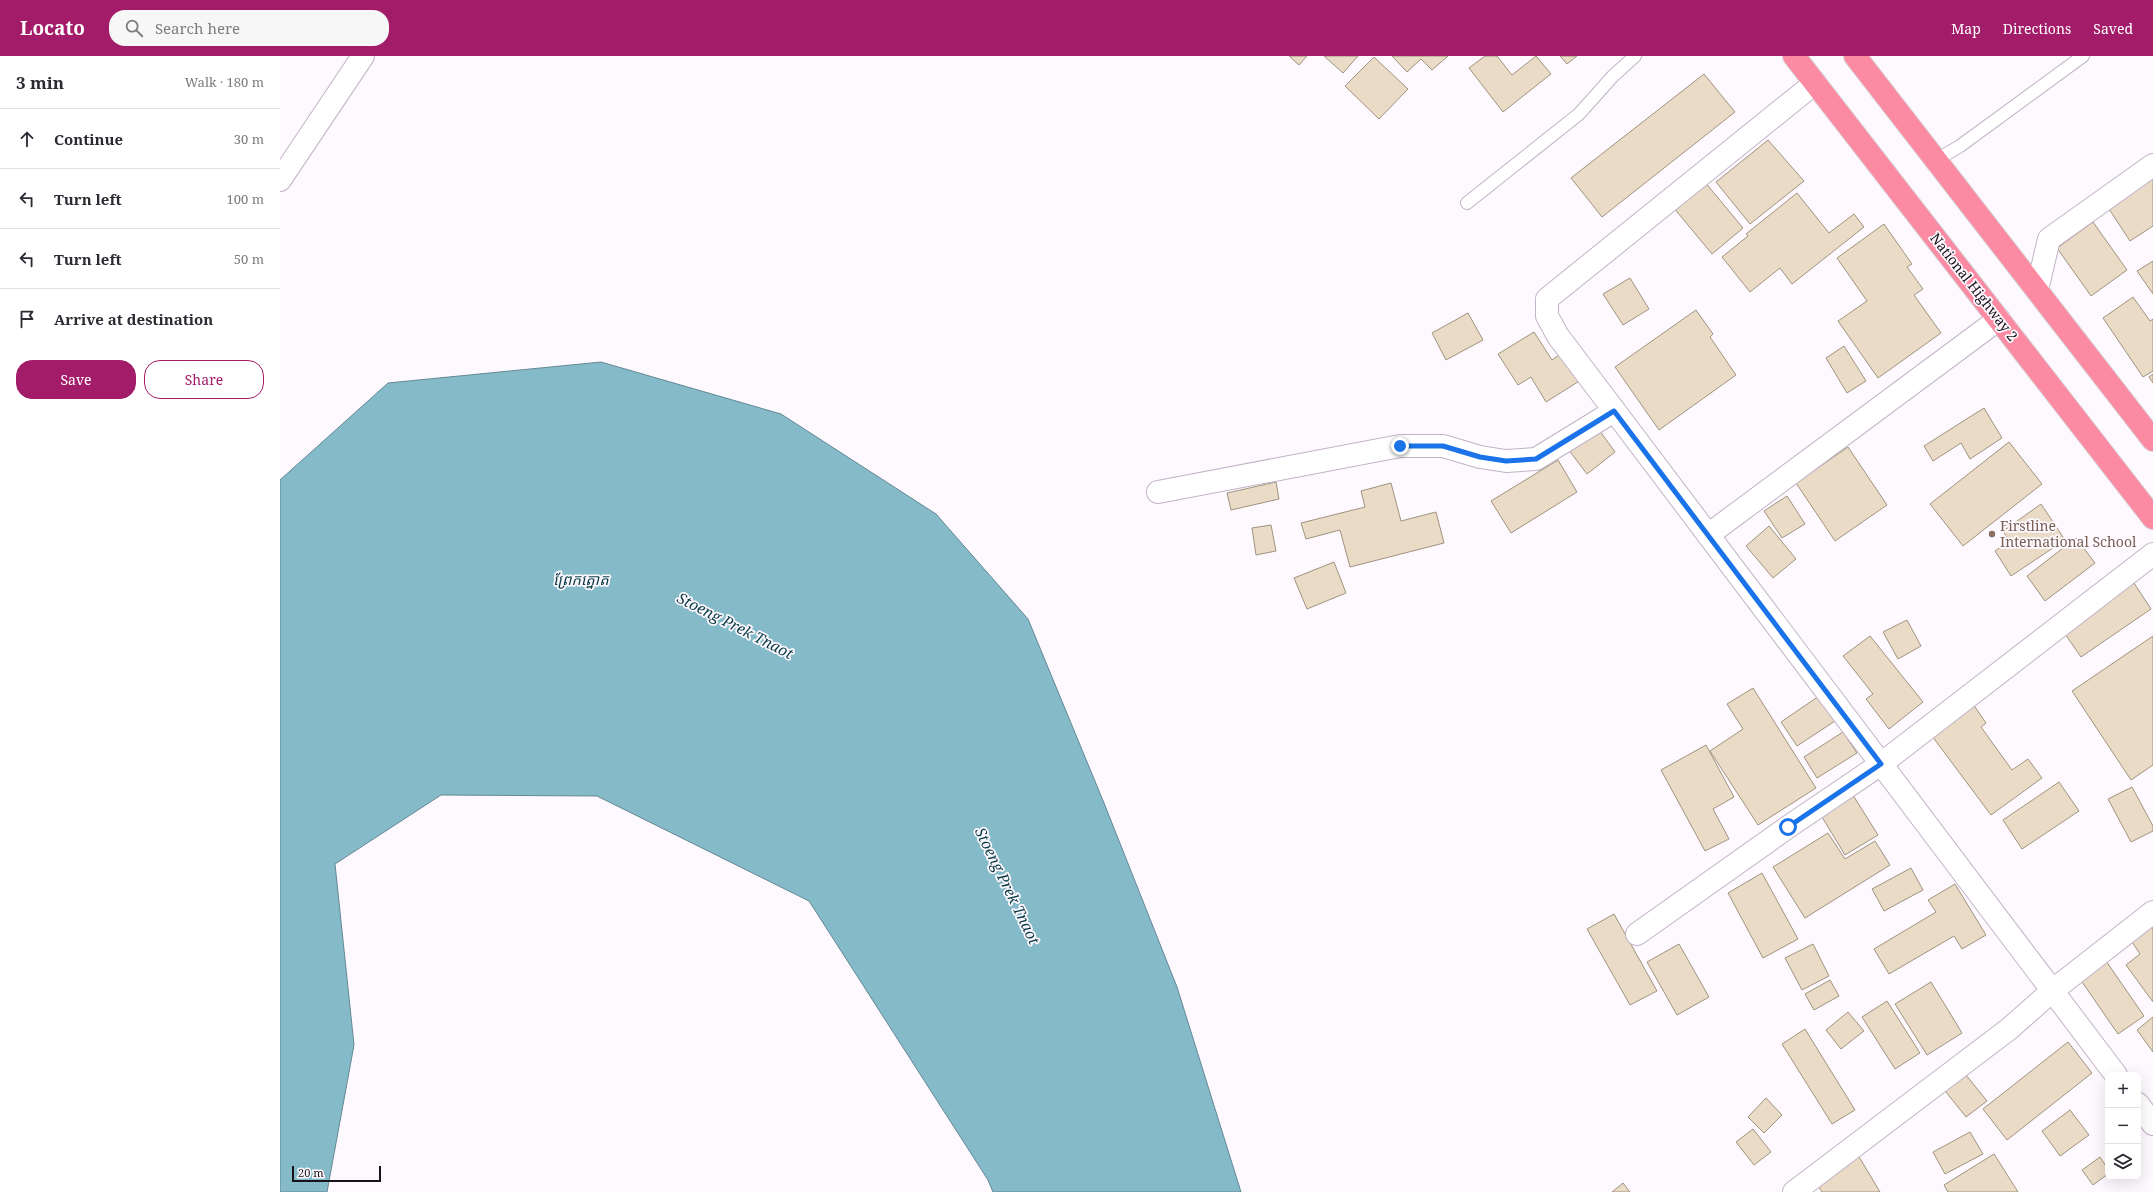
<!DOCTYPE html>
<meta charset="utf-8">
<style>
:root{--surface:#fff;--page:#f7f7f7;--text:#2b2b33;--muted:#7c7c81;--line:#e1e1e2;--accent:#a21c69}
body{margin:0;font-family:"Noto Serif","Noto Sans Khmer",serif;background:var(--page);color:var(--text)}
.controls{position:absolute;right:12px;bottom:12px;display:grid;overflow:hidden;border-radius:8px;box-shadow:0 4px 16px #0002}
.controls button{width:36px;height:36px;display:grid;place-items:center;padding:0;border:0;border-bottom:1px solid var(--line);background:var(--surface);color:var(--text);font:20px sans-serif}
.scale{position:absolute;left:12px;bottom:10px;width:89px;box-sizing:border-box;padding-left:4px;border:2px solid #18131a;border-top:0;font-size:11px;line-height:14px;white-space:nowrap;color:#18131a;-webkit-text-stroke:3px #fdf9fe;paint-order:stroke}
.stop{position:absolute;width:12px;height:12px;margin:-9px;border:3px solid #1a73e8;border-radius:50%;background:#fff}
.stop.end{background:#1a73e8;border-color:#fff;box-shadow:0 1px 4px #0008}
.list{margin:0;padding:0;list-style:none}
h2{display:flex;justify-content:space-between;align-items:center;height:52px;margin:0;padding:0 16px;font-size:17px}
h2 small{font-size:13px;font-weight:400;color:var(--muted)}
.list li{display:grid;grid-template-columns:26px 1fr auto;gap:12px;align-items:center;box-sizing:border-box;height:60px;padding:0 16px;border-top:1px solid var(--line)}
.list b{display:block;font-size:15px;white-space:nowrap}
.list em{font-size:13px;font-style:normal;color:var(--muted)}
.actions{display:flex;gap:8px;padding:12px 16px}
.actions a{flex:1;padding:9px 0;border:1px solid var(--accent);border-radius:16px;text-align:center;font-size:14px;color:var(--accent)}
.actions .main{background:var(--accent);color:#fff}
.icon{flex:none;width:22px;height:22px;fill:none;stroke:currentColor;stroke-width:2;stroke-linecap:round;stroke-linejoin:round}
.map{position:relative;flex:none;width:1873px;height:1136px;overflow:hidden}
header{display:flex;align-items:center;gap:24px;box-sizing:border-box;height:56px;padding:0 20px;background:var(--accent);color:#fff}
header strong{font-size:19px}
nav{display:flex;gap:22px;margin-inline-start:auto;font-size:14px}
.search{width:280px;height:36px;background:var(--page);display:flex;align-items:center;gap:10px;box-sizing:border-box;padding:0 14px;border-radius:16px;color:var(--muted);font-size:15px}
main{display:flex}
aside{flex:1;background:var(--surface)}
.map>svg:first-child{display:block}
</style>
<header>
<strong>Locato</strong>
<div class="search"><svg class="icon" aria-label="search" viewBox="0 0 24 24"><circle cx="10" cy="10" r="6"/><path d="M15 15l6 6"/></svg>Search here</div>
<nav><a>Map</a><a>Directions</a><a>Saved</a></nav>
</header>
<main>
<aside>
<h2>3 min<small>Walk · 180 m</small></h2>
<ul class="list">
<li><svg class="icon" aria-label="ahead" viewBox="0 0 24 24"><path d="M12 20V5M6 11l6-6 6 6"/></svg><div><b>Continue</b></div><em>30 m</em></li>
<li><svg class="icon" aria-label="left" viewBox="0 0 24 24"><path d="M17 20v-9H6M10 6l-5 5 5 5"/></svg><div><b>Turn left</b></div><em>100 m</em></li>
<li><svg class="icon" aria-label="left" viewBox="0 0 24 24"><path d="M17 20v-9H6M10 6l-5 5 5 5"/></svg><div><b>Turn left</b></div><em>50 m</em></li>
<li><svg class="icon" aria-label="arrive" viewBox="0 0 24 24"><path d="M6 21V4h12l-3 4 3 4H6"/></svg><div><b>Arrive at destination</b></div></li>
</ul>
<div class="actions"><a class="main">Save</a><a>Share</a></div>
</aside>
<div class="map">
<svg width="1873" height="1136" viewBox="0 0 1873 1136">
<rect width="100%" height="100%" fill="#fdf9fe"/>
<path fill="#85bac9" stroke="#648894" d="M321 306 501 358 656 458 748 563 824 747 897 931 961 1136H713L708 1124 529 845 317 740 161 739 55 808 74 989 47 1136H0V424L108 327Z"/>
<g fill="#e9dbc5" stroke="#a0937f">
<path d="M1009 0H1027L1019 9Z"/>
<path d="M1044 0H1078L1063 17Z"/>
<path d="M1112 0H1168L1152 14 1141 3 1127 16Z"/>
<path d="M1205 0H1217L1232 19 1256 0 1271 18 1223 56 1189 12Z"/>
<path d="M1280 0H1297L1287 8Z"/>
<path d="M1094 1 1128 33 1099 63 1065 30Z"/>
<path d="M1424 18 1455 56 1322 161 1291 122Z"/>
<path d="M1488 84 1524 125 1470 168 1436 126Z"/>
<path d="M1873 120V170L1850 185 1827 150Z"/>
<path d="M1424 125 1463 172 1432 198 1393 151Z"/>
<path d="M1517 137 1549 177 1574 158 1584 171 1512 228 1500 212 1470 236 1442 201 1468 180 1466 178Z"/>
<path d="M1813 166 1847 214 1811 240 1777 192Z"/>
<path d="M1604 168 1632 208 1627 211 1643 233 1634 239 1661 277 1598 322 1558 265 1587 245 1557 202Z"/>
<path d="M1873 205V238L1857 215Z"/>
<path d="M1350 222 1369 253 1343 269 1323 238Z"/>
<path d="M1853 241 1870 265 1873 263V315L1863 321 1823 262Z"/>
<path d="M1416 254 1433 278 1430 281 1456 319 1379 374 1335 311Z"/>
<path d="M1188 257 1203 284 1166 304 1152 277Z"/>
<path d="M1254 276 1272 304 1283 296 1301 324 1266 346 1251 321 1238 329 1218 298Z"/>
<path d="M1564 290 1586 325 1567 337 1546 302Z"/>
<path d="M1873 318V327L1869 321Z"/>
<path d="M1704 352 1722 382 1690 403 1681 387 1653 405 1644 390Z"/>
<path d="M1317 371 1335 396 1307 418 1288 393Z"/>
<path d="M1729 386 1762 428 1683 490 1650 448Z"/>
<path d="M1568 391 1607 449 1555 485 1516 427Z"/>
<path d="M1278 404 1297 436 1231 477 1211 445Z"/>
<path d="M996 426 999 443 951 454 947 437Z"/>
<path d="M1111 427 1121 465 1156 456 1164 487 1070 511 1060 474 1026 483 1021 467 1085 451 1081 435Z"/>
<path d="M1507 440 1525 468 1502 482 1484 455Z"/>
<path d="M1761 448 1785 484 1731 520 1715 495 1729 485 1723 475Z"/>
<path d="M991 469 996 495 976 499 972 472Z"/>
<path d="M1489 470 1516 503 1493 522 1466 490Z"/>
<path d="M1796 482 1815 507 1765 545 1747 520Z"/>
<path d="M1054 506 1066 537 1027 553 1014 522Z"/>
<path d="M1854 527 1871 553 1801 601 1783 575Z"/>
<path d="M1627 564 1641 590 1618 603 1603 576Z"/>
<path d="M1590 580 1643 646 1609 673 1586 643 1593 638 1563 600Z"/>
<path d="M1873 580V709L1851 724 1792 635Z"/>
<path d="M1473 632 1536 732 1478 769 1430 695 1463 673 1447 648Z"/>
<path d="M1539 640 1555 665 1517 690 1501 666Z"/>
<path d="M1691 645 1706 667 1701 671 1732 714 1748 703 1762 722 1711 759 1649 676Z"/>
<path d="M1563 676 1577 697 1537 722 1524 701Z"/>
<path d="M1426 689 1454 741 1433 753 1449 783 1425 795 1381 714Z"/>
<path d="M1779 726 1799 755 1742 793 1723 764Z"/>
<path d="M1852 731 1873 770V775L1851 786 1828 743Z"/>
<path d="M1571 736 1598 779 1565 799 1539 756Z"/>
<path d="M1548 777 1565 803 1595 785 1610 809 1525 862 1493 811Z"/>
<path d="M1631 812 1643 834 1604 855 1592 833Z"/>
<path d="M1482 817 1518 883 1483 902 1448 837Z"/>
<path d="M1675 828 1706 879 1682 893 1674 880 1609 918 1594 893 1656 856 1648 844Z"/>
<path d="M1334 858 1377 935 1350 949 1307 873Z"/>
<path d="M1868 866 1873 873V946L1846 909 1860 898 1848 880Z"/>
<path d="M1399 888 1429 941 1397 959 1367 906Z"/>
<path d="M1533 888 1549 920 1522 934 1505 902Z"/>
<path d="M1826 905 1864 960 1838 978 1800 923Z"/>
<path d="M1550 924 1559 940 1534 954 1525 938Z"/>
<path d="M1651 926 1682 977 1647 999 1615 948Z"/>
<path d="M1607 945 1640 997 1615 1013 1582 961Z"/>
<path d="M1568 956 1584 975 1561 993 1546 974Z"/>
<path d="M1873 961V996L1857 974Z"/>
<path d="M1525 973 1575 1054 1552 1068 1502 988Z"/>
<path d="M1788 986 1812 1017 1727 1084 1703 1053Z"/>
<path d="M1682 1014 1707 1045 1686 1061 1662 1031Z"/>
<path d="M1486 1042 1502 1059 1484 1077 1468 1061Z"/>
<path d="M1790 1054 1809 1079 1780 1100 1762 1075Z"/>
<path d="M1473 1073 1491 1096 1474 1109 1456 1086Z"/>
<path d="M1690 1076 1703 1098 1665 1118 1653 1096Z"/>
<path d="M1714 1098 1738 1136H1668L1664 1129Z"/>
<path d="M1578 1099 1600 1136H1542L1535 1125Z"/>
<path d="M1820 1101 1828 1113V1118L1813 1129 1802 1114Z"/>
<path d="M1343 1127 1350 1136H1332Z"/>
</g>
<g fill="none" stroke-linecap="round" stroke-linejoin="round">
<g stroke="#c2b3c8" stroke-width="14">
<g id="service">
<path d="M1656 104 1680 90 1803 0"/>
<path d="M1187 147 1299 58 1333 20 1355 0"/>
</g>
</g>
<g stroke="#c2b3c8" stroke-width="24">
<g id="minor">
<path d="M1535 27 1267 243V260L1278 280 1836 1019"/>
<path d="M0 124 83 0"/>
<path d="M1757 234 1769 183 1873 109"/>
<path d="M878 436 1120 390H1163L1200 401 1226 405 1256 403 1334 355"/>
<path d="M1428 479 1719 263"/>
<path d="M1357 878 1508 771 1601 708 1873 498"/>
<path d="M1858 1048 1873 1068"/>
<path d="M1514 1136 1729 973 1772 935 1873 856"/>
</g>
</g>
<g stroke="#d5d5d6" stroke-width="24">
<g id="trunk">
<path d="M1514 0 1873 462"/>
<path d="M1575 0 1873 384"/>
</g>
</g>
<use href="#service" stroke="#fff" stroke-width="12"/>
<use href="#minor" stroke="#fff" stroke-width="22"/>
<use href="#trunk" stroke="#fc8aa2" stroke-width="22"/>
</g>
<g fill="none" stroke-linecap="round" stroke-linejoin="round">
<path stroke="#1a73e8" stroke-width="5" d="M1120 390H1163L1200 401 1226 405 1256 403 1334 355 1601 708 1508 771"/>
</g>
<circle fill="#8d6e63" stroke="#fdf9fe" stroke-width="1.5" cx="1712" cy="478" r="4"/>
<g text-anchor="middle" stroke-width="3.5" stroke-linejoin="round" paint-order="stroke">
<g font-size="14" fill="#18131a" stroke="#fdf9fe">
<text transform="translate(1694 231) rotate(52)" y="5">National Highway 2</text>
</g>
<g font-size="14" fill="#785e54" stroke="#fdf9fe" text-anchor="start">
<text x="1720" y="475">Firstline<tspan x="1720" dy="16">International School</tspan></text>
</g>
<g font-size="15" font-style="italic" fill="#0a3c48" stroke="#fdf9fe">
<text x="301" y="529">ព្រែកត្នោត</text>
<text transform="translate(455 570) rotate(27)" y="5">Stoeng Prek Tnaot</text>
<text transform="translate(727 830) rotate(64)" y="5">Stoeng Prek Tnaot</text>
</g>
</g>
</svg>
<div class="controls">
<button>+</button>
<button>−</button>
<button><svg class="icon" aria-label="layers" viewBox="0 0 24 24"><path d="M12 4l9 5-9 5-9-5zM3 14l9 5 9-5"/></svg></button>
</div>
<div class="scale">20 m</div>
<div class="stop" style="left:1508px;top:771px"></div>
<div class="stop end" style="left:1120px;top:390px"></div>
</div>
</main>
